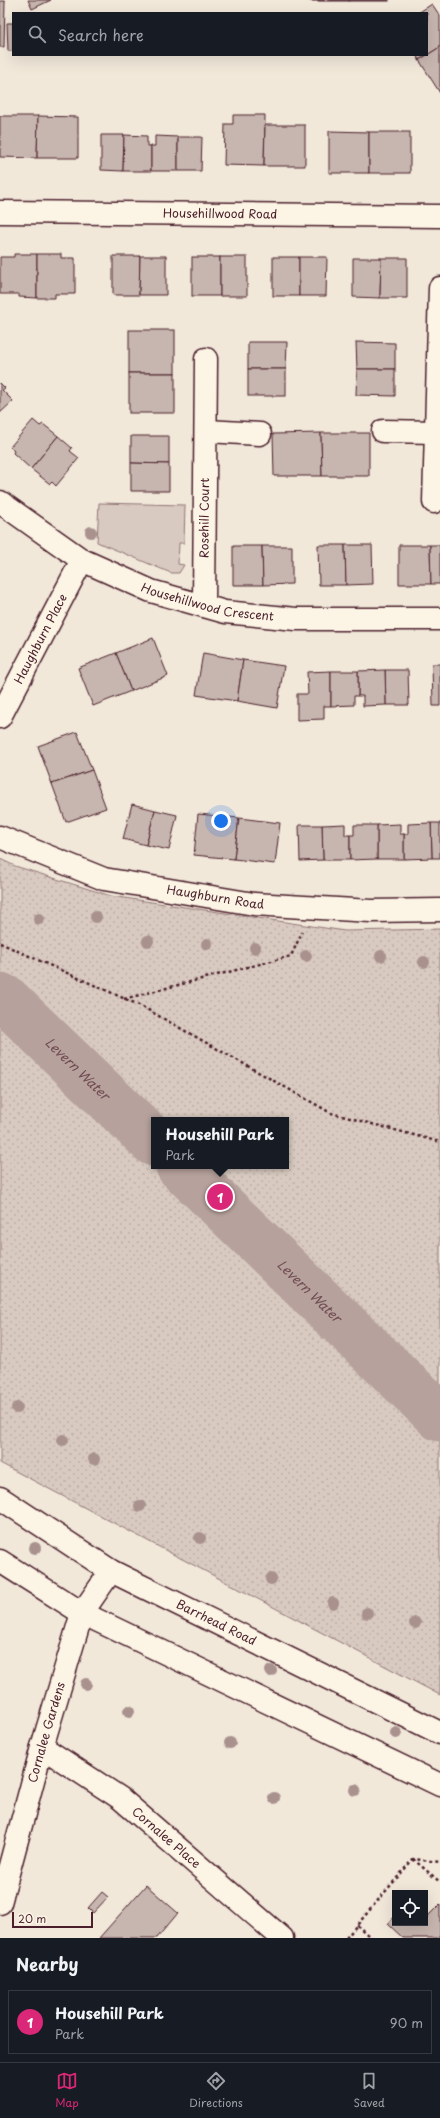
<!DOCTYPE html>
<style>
:root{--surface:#171b24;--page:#242831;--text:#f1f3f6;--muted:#9ea1a6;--line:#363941;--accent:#db2777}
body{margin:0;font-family:"Playpen Sans",sans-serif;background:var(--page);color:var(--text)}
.controls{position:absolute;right:12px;bottom:12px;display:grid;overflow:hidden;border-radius:0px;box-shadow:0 4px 16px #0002}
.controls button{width:36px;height:36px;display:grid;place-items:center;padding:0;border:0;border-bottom:1px solid var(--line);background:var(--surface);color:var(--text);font:20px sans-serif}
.scale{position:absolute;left:12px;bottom:10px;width:81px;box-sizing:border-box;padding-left:4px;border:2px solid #4a1f2b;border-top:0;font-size:11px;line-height:14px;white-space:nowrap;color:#4a1f2b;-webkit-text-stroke:3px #fcf5e5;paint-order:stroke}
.you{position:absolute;left:221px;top:821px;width:14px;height:14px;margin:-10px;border:3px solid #fff;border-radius:50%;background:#1a73e8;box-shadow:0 0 0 6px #1a73e833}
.badge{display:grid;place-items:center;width:26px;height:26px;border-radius:50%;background:var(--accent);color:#fff;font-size:13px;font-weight:700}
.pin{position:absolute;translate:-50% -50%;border:2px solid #fff;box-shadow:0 1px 4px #0006}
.popup{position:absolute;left:151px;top:1117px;width:138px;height:52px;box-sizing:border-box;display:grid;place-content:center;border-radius:0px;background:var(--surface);filter:drop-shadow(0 1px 3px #0005);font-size:13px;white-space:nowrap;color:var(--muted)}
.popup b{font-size:15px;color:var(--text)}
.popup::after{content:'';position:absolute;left:50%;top:100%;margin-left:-8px;border:8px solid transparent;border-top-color:var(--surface)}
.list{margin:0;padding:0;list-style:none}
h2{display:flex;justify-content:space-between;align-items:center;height:52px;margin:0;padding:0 16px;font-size:17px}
h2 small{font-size:13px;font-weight:400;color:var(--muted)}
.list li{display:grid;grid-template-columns:26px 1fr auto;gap:12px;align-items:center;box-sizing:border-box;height:64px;margin:0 8px 8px;padding:0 8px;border:1px solid var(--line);border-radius:0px}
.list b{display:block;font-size:15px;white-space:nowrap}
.list p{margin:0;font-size:13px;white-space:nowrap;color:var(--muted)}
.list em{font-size:13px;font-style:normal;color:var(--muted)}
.icon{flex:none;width:22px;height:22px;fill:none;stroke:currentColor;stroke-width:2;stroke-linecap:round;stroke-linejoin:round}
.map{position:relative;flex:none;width:440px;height:1938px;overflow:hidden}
.search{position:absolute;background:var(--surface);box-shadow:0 4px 16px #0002;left:12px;right:12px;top:12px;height:44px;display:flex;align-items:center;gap:10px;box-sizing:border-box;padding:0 14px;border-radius:0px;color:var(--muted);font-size:15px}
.sheet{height:124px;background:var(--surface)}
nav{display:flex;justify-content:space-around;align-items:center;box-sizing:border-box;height:56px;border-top:1px solid var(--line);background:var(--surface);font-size:11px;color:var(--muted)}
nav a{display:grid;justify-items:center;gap:2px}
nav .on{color:var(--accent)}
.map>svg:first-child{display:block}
</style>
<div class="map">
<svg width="440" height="1938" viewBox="0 0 440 1938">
<defs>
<pattern id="park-dots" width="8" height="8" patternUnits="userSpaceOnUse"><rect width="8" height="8" fill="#d8cac0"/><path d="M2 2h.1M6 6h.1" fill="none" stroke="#bbada5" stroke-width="1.8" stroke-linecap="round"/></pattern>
</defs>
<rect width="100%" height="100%" fill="#f1e8da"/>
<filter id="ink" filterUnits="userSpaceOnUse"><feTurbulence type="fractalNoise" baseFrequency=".025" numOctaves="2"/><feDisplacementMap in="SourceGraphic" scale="8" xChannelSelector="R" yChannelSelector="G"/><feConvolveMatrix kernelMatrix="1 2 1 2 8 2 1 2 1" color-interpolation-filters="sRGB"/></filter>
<g filter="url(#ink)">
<path fill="#d8cac0" stroke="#917476" d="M99 503 185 505 184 543H179L178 564 184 565 179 573H171L97 542Z"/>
<path fill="url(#park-dots)" stroke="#917476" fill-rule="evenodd" d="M0 859 15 866 111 896 345 931 440 929V1695L0 1463ZM154 1120H286V1166H154Z"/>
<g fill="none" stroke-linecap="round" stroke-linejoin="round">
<g stroke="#b6a19c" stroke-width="49">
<path id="s1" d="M0 997 6 1000 154 1142"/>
<path id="s2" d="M180 1166 440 1417"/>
</g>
</g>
<g fill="#c7b6af" stroke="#4a1f2b">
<path d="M28 0H51L32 9Z"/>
<rect x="310" y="0" width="39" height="1"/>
<rect x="349" y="0" width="40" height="1"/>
<path d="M0 1H5L4 47H0Z"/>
<path d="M432 4 440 16V47L419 60 416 55H427V13H418Z"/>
<path d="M7 23H13V51H8Z"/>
<path d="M440 47V93L419 60Z"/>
<path d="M233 115H265L264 166 224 165 225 124H233Z"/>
<path d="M0 116H38L37 158 0 157Z"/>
<path d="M38 116 78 117V158H37Z"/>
<path d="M265 125H305V166H264Z"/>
<path d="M329 131 369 132V173H329Z"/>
<rect x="369" y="132" width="41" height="41"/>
<path d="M101 135H124L123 171 101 170Z"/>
<path d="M124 135 147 136V146H151V171H123Z"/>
<path d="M155 136 178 137V171H151V146H155Z"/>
<path d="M178 137H202L201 171H178Z"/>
<path d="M14 254H37V298L19 297V294H0V257H14Z"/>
<path d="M37 254H61V258H75V294H55V298H37Z"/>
<path d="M113 256H140L139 295H113Z"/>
<path d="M140 256H166V295H139Z"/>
<rect x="192" y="257" width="28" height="39"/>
<rect x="220" y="257" width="27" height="39"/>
<rect x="273" y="257" width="26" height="39"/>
<path d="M299 257H327L326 296H299Z"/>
<path d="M353 258H381L380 298 353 297Z"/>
<path d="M381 258H407V298H380Z"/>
<rect x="129" y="330" width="46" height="43"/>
<path d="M248 342H287L286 369H248Z"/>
<path d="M356 342 395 343V369H357Z"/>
<rect x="248" y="369" width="38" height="27"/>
<path d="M357 369H395V396L356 395Z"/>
<rect x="129" y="373" width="46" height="40"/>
<path d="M0 383 5 388 2 390 13 401 0 413Z"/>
<path d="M33 420 40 426 43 424 58 436 31 469 13 453 14 451 10 447Z"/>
<path d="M321 433 322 476H274L273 434Z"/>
<path d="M321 433H369V476H322Z"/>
<path d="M58 436 72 448 70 451 79 458 56 486 52 482 50 484 31 469Z"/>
<path d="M131 436H169V464L131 463Z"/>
<path d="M131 463 169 464V491H131Z"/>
<path d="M318 545H345L346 585H319Z"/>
<path d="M345 545H372L373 584 346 585Z"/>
<path d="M399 545H430L431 584H399Z"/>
<path d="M430 545H440V584H431Z"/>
<path d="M233 546H262L263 585H233Z"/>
<path d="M262 546H292V584L263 585Z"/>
<path d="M153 638 168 676 131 691 116 653Z"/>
<path d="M116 653 131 691 93 706 78 668Z"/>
<path d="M203 653 243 660 237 701 196 695Z"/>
<path d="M243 660 284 666 277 708 237 701Z"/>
<path d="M432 664H440V706H433Z"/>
<path d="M385 670H408L409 705H386Z"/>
<path d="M385 670 386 705 363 706V696H358V671Z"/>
<path d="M331 671V706H324V719L297 720V694H308L307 672Z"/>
<path d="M331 671H358V696H354V705L331 706Z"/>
<path d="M77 732 92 770 52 784 38 746Z"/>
<path d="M92 770 106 808 66 822 52 784Z"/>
<path d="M132 804 155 810 146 845 123 839Z"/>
<path d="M155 810 177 815 169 850 146 845Z"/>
<path d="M198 814 239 818 234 859 194 855Z"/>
<path d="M239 818 280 823 275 864 234 859Z"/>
<path d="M431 823H440V858H432Z"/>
<path d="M431 823 432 858 404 859V834H408V824Z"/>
<path d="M345 824V835H350V860H323L322 825Z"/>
<path d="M400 824V834H404V859H377V825Z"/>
<path d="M299 825H322L323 860 300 861Z"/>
<path d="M354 825H377V859L350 860V835H354Z"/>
<path d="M146 1885 178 1913 157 1938H99Z"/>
<path d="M102 1892 108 1897 93 1913 88 1908Z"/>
<path d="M440 1904V1938H403L388 1924 395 1916V1923H425V1919Z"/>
</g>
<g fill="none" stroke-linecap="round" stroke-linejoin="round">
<g stroke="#4a1f2b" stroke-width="25">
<g id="street">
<path id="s3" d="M0 212 440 216"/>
<path d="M207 431 260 434"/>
<path d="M383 431 436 432"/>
<path id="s4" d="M0 502 82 560 151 591 225 612 296 619H440"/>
<path d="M434 502 440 288"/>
<path id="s5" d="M204 606 206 359"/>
<path id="s6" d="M0 717 82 560"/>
<path id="s7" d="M0 837 104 879 254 904 371 911 440 910"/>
<path id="s8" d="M42 1747 120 1798 282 1938"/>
<path id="s9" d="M0 1903 42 1747 82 1613 111 1571"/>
</g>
</g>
<g stroke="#4a1f2b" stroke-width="25">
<g id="secondary">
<path id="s10" d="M0 1498 111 1571 440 1733"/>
<path d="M0 1561 82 1613 440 1785"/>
</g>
</g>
<g stroke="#4a1f2b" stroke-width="2.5" stroke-dasharray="3 3" stroke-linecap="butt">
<path d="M0 943 141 1006 331 1113 440 1142"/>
<path d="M124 999 291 956 302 932"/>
<path d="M413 1859 440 1882"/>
<path d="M357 1925 371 1938"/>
<path d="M346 1938 413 1859 440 1862"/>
</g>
<use href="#street" stroke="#fcf5e5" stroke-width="22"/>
<use href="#secondary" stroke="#fcf5e5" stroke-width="22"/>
</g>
<g fill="#a9918e">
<circle cx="91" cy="532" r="6"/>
<circle cx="96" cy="917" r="6"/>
<circle cx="39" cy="919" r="6"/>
<circle cx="148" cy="941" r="6"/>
<circle cx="207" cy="944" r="6"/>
<circle cx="255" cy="948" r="6"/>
<circle cx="306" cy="956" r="6"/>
<circle cx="381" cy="956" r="6"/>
<circle cx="424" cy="962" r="6"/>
<circle cx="17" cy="1408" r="6"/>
<circle cx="63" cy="1440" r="6"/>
<circle cx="94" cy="1459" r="6"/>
<circle cx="140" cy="1506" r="6"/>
<circle cx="200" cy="1538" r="6"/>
<circle cx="35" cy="1548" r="6"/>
<circle cx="271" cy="1579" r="6"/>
<circle cx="333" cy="1603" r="6"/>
<circle cx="367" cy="1613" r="6"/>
<circle cx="415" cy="1623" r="6"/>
<circle cx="271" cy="1671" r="6"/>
<circle cx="86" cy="1684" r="6"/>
<circle cx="129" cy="1711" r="6"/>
<circle cx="396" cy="1733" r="6"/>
<circle cx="230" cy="1743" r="6"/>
<circle cx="355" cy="1790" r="6"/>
<circle cx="274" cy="1798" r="6"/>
</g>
</g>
<g text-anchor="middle" stroke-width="3" stroke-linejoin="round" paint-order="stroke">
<g font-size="12" fill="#4a1f2b" stroke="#fcf5e5">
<text dy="4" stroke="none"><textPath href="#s3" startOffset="220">Househillwood Road</textPath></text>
<text dy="4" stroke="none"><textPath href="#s5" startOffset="88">Rosehill Court</textPath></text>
<text dy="4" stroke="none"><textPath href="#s4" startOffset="234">Househillwood Crescent</textPath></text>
<text dy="4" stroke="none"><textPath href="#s6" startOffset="88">Haughburn Place</textPath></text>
<text dy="4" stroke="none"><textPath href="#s7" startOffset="225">Haughburn Road</textPath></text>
<text dy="4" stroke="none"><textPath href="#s10" startOffset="250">Barrhead Road</textPath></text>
<text dy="4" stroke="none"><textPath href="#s9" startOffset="177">Cornalee Gardens</textPath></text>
<text dy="4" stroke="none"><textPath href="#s8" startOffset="154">Cornalee Place</textPath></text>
</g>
<g font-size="13" font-style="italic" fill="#704c53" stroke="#fcf5e5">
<text dy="5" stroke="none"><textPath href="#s1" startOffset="106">Levern Water</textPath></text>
<text dy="5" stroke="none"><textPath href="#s2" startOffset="180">Levern Water</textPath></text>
</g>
</g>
</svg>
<div class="controls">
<button><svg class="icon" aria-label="locate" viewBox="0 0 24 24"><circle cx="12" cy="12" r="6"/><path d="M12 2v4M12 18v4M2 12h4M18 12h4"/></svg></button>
</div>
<div class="scale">20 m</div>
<div class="you"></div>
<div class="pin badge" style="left:220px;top:1197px">1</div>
<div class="popup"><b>Househill Park</b>Park</div>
<div class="search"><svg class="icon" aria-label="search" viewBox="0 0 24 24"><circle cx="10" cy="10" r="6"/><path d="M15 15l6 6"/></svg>Search here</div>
</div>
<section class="sheet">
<h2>Nearby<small></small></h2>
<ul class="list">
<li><span class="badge">1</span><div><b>Househill Park</b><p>Park</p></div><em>90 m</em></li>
</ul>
</section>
<nav>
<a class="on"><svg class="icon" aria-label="map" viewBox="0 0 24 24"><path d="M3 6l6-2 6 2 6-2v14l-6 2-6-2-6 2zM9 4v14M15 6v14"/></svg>Map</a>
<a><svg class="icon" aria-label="directions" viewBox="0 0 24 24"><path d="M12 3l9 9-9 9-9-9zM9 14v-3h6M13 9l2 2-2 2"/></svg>Directions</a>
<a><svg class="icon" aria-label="saved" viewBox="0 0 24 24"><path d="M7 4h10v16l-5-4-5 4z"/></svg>Saved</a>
</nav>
